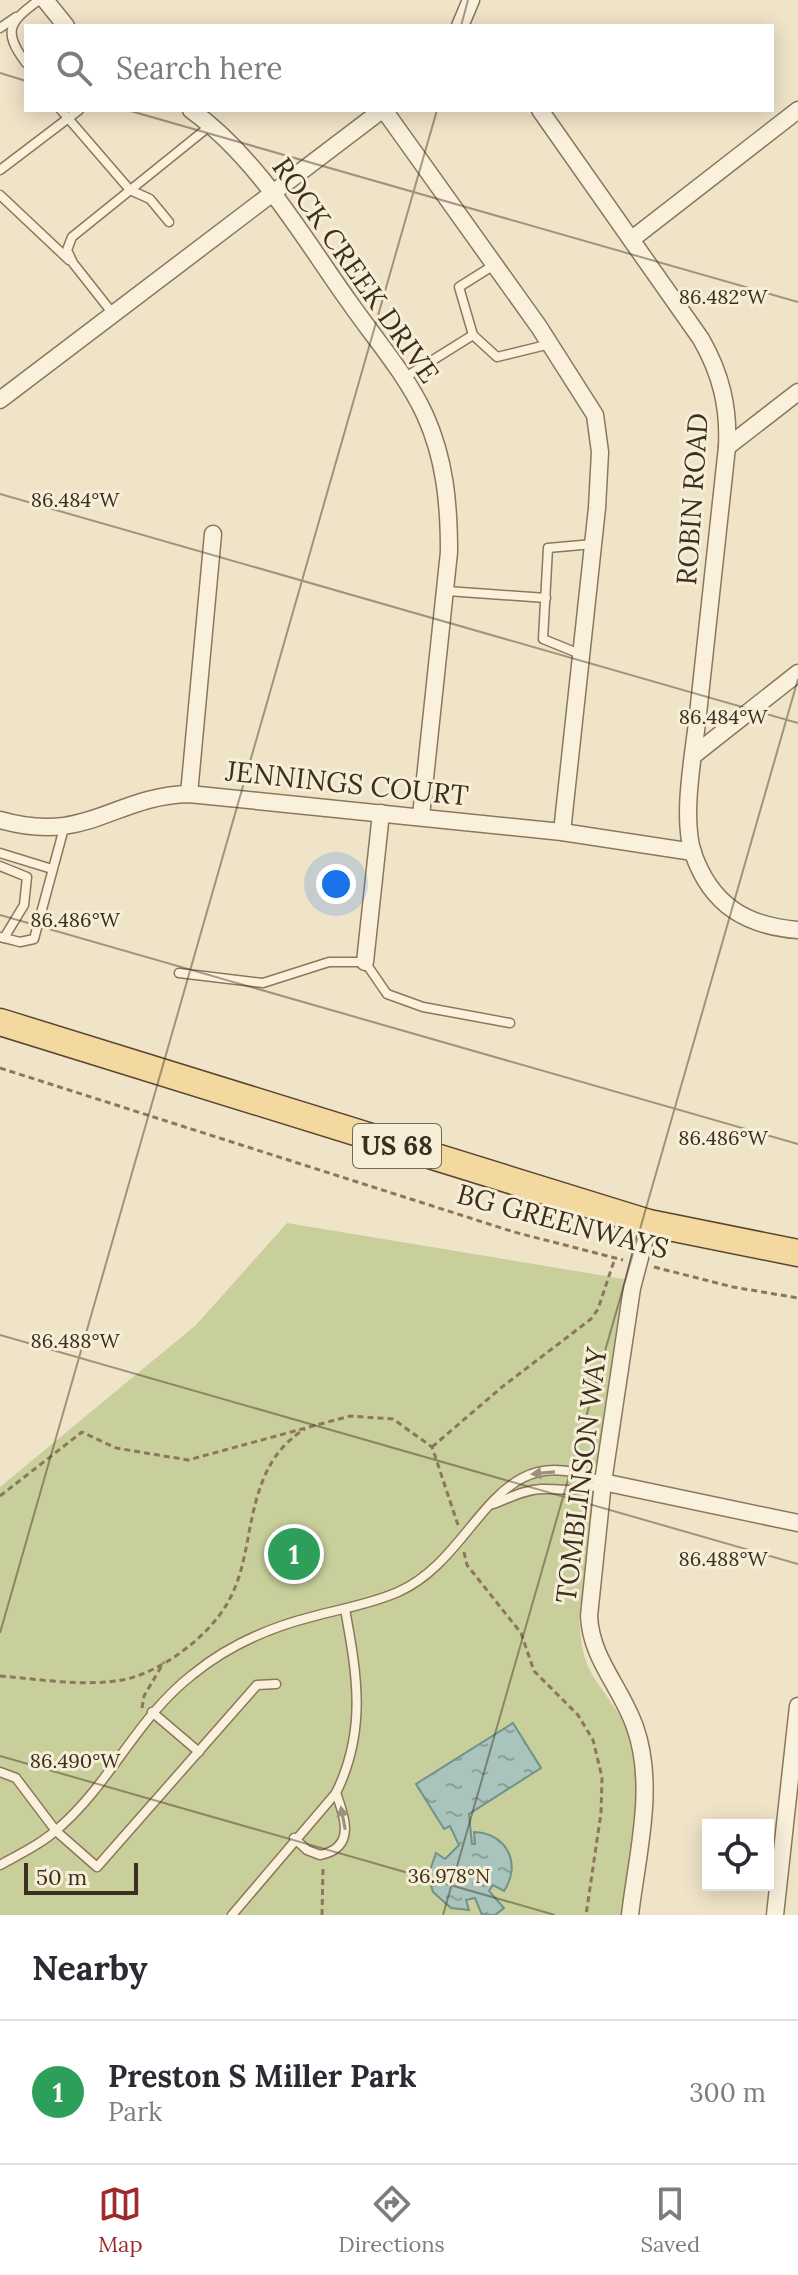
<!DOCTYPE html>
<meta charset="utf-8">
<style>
:root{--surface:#fff;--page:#f2f2f3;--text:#2b2b33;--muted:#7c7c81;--line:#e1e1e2;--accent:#9e2a2b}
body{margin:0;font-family:Lora,serif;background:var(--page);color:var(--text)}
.controls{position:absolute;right:24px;bottom:24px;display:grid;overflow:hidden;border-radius:0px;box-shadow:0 4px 20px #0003}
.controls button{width:72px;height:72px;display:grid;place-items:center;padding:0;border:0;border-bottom:2px solid var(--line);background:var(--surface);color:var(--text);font:40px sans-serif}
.scale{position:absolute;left:24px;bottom:20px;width:114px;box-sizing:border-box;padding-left:8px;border:4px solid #3d2e20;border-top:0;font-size:22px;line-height:28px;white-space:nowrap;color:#3d2e20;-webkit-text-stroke:6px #f7eed8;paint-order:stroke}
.you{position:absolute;left:336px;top:884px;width:28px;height:28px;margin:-20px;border:6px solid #fff;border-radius:50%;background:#1a73e8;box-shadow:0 0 0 12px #1a73e833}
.badge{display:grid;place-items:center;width:52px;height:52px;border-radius:50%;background:var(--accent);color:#fff;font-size:26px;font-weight:700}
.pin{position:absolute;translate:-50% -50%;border:4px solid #fff;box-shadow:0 2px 8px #0006}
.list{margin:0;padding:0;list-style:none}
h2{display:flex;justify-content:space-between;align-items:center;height:104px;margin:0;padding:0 32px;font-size:34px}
h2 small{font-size:26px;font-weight:400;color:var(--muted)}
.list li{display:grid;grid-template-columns:52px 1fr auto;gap:24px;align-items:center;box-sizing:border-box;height:144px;padding:0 32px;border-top:2px solid var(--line)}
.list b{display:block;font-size:30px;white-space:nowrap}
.list p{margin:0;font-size:26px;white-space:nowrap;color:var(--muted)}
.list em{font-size:26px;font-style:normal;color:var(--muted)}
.icon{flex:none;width:44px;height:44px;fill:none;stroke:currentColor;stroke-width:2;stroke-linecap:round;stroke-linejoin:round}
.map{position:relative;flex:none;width:798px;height:1915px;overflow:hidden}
.search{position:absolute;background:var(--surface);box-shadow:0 4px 20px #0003;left:24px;right:24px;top:24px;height:88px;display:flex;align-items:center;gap:20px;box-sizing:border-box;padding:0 28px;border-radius:0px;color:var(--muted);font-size:30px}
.sheet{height:248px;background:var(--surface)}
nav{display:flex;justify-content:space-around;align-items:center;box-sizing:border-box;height:112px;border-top:2px solid var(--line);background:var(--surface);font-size:22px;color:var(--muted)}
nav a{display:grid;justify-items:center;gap:4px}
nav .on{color:var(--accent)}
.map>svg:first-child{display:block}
</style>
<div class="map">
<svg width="798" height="1915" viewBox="0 0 798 1915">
<defs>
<pattern id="water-ripples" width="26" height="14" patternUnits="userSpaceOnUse" patternTransform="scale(2)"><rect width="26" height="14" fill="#a9c4bc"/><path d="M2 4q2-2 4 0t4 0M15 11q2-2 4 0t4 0" fill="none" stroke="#8ba098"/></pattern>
</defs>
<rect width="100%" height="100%" fill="#f0e4c8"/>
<path fill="#c9cf9b" d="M287 1223 624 1279 579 1620C581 1638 582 1658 592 1674 607 1699 627 1719 634 1749 645 1797 628 1866 622 1915H0V1487L196 1325Z"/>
<path fill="url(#water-ripples)" stroke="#6f938a" stroke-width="2" d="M513 1723 541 1768 469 1814 472 1844H475L474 1832C507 1833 522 1864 504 1891L493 1885 489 1891 504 1908 495 1915H482L475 1898 466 1900 469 1910 451 1908 433 1892 428 1876 436 1853 445 1859 459 1845 450 1826 444 1829 416 1784Z"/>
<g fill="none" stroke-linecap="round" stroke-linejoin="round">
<g stroke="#8d765c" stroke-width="11">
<g id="lane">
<path d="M0 28 16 17"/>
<path d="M26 63C2 31 9 22 39 0"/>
<path d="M61 110 130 190 150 199 169 222"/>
<path d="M0 170 79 110"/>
<path d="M0 195 69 260"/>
<path d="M494 265 459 287 473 335 497 357 550 344"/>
<path d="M114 315 73 263 67 250 72 237 211 125"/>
<path d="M404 378 473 335"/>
<path d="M447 591 546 598"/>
<path d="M580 654 543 639 548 548 593 544"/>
<path d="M0 853 52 869"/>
<path d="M0 866 27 877 24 905 4 938"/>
<path d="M0 937 20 942 34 939 64 828"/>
<path d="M179 973 263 983 329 962H365L387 994 423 1007 510 1023"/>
<path d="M493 1504C509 1498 524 1490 541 1489 570 1488 574 1495 603 1483"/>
<path d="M152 1712 199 1752"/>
<path d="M0 1772 16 1778 56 1831 97 1867 257 1685 276 1684"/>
<path d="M294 1838 307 1850 320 1855C356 1848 345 1817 336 1793"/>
<path d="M0 1865C22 1853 43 1843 61 1826 111 1782 137 1718 192 1675 226 1647 268 1628 311 1617 340 1609 371 1604 398 1592 480 1556 493 1431 602 1482"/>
<path d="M232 1915 336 1793C367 1730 357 1675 345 1609"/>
</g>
</g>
<g stroke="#8d765c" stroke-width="19">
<g id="street">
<path d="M45 0 66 26"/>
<path d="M460 26 471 0"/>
<path d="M191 110C258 158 302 236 350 303 375 339 406 374 425 415 445 459 449 504 449 552L421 816"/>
<path d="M384 110 539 327 595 415 600 452 597 508 562 832"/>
<path d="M540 110 701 339C721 374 729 407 727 447 718 536 708 625 698 714 694 753 681 816 693 853 711 905 746 926 798 930"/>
<path d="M632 239 798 110"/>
<path d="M0 400 382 110"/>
<path d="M727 447 798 392"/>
<path d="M694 755 798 673"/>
<path d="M189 794 213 534"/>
<path d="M0 820C87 845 113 796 189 794L562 832 693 852"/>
<path d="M365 962 381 813"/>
<path d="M603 1482 798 1523"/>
<path d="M630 1915C637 1855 656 1786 635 1727 621 1687 591 1659 589 1616L603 1482 632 1288 649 1223"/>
<path d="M775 1915 798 1706"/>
</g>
</g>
<g stroke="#5b4430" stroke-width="29">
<path id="primary" d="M0 1022 649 1223 798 1253"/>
</g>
<g stroke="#8d765c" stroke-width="3" stroke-dasharray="6 4" stroke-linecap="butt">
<path d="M0 1068 514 1232 623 1260"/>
<path d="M654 1267 733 1287 798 1298"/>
<path d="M432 1447 502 1387 591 1319 598 1309 615 1258"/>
<path d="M0 1496 82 1432 116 1448 188 1460 350 1416 393 1419 432 1447 458 1525"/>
<path d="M464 1552 467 1565 521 1633 534 1671 578 1715 593 1740 602 1777 601 1813 586 1915"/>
<path d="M0 1676C38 1679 78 1686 116 1681 157 1676 208 1638 228 1602 239 1583 244 1560 248 1538 256 1495 265 1453 305 1429"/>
<path d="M142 1708 144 1696 164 1662"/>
<path d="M322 1915 323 1867"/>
</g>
<use href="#lane" stroke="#faf1dc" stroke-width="8"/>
<use href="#street" stroke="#faf1dc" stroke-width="16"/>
<use href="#primary" stroke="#f3d9a0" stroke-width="26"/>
</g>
<defs><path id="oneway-solid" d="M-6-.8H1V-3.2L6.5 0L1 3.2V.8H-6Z" transform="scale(2)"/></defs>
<g fill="#9c907e">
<use href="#oneway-solid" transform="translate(543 1473) rotate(175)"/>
<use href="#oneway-solid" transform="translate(343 1818) rotate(-101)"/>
</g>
<path fill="none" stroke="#3d2e20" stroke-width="2" stroke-opacity="0.45" d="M461 26 468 0M0 73 26 81M127 110 798 302M0 494 798 723M0 915 798 1144M0 1335 798 1564M0 1633 437 110M0 1756 555 1915M443 1915 798 679"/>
<g text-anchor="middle" stroke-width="6" stroke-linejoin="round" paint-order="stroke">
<rect fill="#f7eed8" stroke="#756857" stroke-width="2" x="353" y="1124" width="88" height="44" rx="6"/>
<g font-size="26" font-weight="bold" fill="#3d2e20">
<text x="397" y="1155">US 68</text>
</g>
<g font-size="28" fill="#3d2e20" stroke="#f7eed8">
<text transform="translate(356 270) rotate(55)" y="10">ROCK CREEK DRIVE</text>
<text transform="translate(692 499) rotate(-86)" y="10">ROBIN ROAD</text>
<text transform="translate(347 783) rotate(6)" y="10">JENNINGS COURT</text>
<text transform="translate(563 1221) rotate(15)" y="10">BG GREENWAYS</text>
<text transform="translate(581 1475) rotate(-83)" y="10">TOMBLINSON WAY</text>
</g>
</g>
<g font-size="20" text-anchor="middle" fill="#3d2e20" stroke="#f7eed8" stroke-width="6" stroke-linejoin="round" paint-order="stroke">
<text x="723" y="304">86.482°W</text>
<text x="75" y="507">86.484°W</text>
<text x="723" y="724">86.484°W</text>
<text x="75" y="927">86.486°W</text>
<text x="723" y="1145">86.486°W</text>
<text x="75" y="1348">86.488°W</text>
<text x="723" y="1566">86.488°W</text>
<text x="75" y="1768">86.490°W</text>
<text x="449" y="1883">36.978°N</text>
</g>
</svg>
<div class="controls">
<button><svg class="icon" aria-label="locate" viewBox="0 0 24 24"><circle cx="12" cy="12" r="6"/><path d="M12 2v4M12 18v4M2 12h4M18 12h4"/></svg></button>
</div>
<div class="scale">50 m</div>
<div class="you"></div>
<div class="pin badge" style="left:294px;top:1554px;background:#2e9e5b">1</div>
<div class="search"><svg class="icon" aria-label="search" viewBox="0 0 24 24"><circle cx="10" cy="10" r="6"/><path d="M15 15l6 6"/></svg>Search here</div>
</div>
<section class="sheet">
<h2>Nearby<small></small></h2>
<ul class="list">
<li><span class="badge" style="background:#2e9e5b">1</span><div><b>Preston S Miller Park</b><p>Park</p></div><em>300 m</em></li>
</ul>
</section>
<nav>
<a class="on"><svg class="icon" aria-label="map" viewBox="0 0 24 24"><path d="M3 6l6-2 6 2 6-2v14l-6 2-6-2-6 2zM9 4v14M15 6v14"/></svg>Map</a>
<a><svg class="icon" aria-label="directions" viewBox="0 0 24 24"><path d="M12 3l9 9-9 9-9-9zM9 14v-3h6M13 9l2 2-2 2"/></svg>Directions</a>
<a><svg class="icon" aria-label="saved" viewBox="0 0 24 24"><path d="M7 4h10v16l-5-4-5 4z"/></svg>Saved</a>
</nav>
